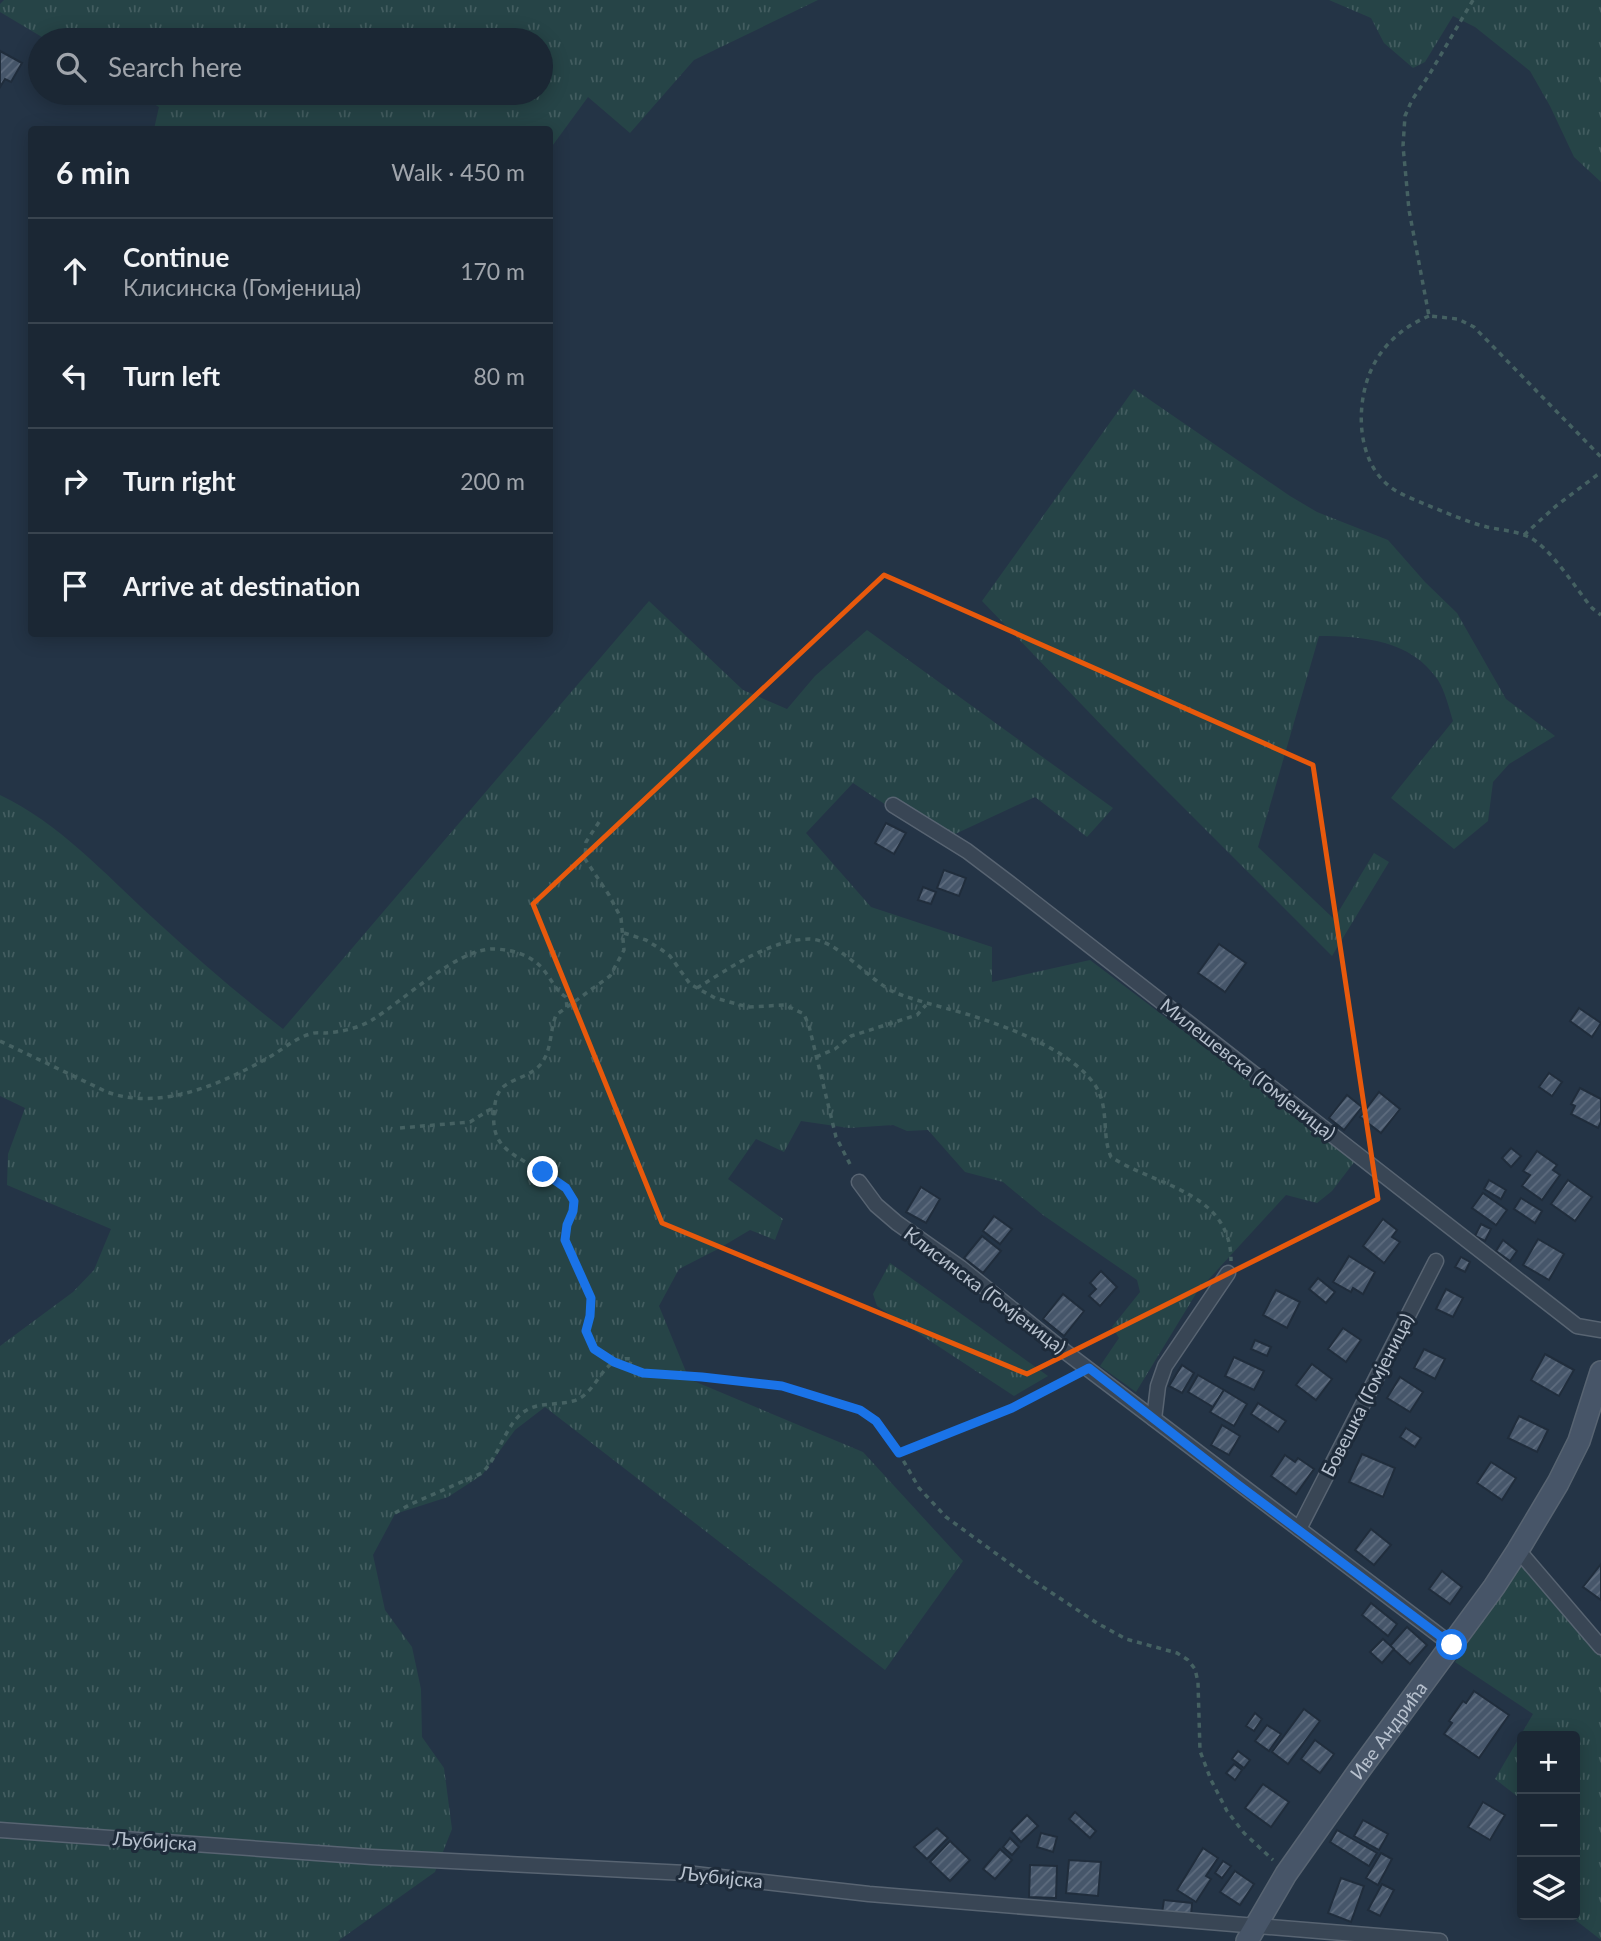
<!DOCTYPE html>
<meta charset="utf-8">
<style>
:root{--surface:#1b2734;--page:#283340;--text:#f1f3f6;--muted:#a0a5ac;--line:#39444f}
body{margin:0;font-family:Lato,sans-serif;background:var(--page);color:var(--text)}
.controls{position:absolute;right:21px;bottom:21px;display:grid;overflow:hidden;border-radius:7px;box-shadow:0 4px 18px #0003}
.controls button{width:63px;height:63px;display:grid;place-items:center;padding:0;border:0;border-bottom:2px solid var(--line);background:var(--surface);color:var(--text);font:35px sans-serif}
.stop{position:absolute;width:21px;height:21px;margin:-16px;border:5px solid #1a73e8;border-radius:50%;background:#fff}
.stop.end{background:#1a73e8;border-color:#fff;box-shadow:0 2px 7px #0008}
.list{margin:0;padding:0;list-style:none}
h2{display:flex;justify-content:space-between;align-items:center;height:91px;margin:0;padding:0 28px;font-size:30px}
h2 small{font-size:23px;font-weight:400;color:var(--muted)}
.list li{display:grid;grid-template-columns:46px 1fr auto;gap:21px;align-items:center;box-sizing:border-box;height:105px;padding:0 28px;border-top:2px solid var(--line)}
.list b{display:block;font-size:26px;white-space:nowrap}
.list p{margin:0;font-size:23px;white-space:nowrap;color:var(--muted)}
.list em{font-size:23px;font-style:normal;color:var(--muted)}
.icon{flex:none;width:38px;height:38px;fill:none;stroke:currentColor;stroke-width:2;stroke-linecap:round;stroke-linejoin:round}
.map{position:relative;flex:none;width:1601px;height:1941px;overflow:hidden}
.search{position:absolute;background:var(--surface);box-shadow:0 4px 18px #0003;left:28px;top:28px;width:525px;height:77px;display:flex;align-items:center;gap:18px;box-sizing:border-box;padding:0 24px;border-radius:38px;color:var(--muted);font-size:26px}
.panel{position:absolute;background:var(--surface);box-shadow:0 4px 18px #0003;left:28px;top:126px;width:525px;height:511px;border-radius:7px}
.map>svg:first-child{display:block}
</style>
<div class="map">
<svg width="1601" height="1941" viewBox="0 0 1601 1941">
<defs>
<pattern id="grass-tufts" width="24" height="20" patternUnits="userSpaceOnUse" patternTransform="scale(1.75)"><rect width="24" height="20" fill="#264447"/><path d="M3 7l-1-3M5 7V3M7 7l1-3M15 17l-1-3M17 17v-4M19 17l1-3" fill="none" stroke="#435d60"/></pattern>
<pattern id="building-hatch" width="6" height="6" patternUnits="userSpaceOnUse" patternTransform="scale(1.75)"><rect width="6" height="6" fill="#46566a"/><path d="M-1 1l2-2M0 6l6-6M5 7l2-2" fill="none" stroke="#5e6c7e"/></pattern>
</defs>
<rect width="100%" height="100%" fill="#243446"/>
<g fill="url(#grass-tufts)">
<path d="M4 0H818L694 60 630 133 588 97 550 149V130L154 129 159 107 136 93H541V40H47L0 12V4Z"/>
<path d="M1329 0H1601V182L1574 157 1550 106 1530 71 1475 27 1453 16 1425 62 1413 68 1384 43 1371 18Z"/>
<path d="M1134 389 1290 496 1317 512 1388 540 1425 582 1457 613 1506 699 1555 736 1509 764 1493 782 1488 821 1454 849 1391 798 1453 721C1449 708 1445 691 1438 680 1411 640 1363 636 1319 636L1258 847 1334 919 1374 853 1389 862 1332 956 1108 732 982 601Z"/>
<path d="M649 601 743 690 787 709 815 676 867 630 1113 808 1087 837 1035 797 940 841 853 783 806 833 871 907 992 947V982L1090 960 1355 1161 1332 1191 1317 1203 1286 1195 1197 1292 1136 1392 1100 1366 1119 1338 1112 1327 1140 1292 1137 1280 1043 1215 1003 1182 965 1172 928 1130 907 1131 893 1125 849 1128 801 1121 784 1152 756 1139 728 1179 783 1219 775 1240 750 1230 718 1249 679 1269 659 1306 689 1379 863 1452 963 1561 885 1670 545 1407 515 1430 482 1475 448 1497 395 1514 373 1555 385 1610 412 1647 421 1689 422 1737 444 1768 452 1829 435 1872 338 1941H0V1346L73 1292 94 1270 111 1229 7 1185 8 1154 25 1108 0 1096V795C59 823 105 874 153 918 195 957 238 994 283 1029Z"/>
<path d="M890 1263 1048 1376 1014 1396 877 1306 873 1294Z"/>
<path d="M1521 1563 1601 1654V1940L1569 1915H1575V1736H1522V1800L1495 1779 1533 1714 1455 1662Z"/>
</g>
<g fill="url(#building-hatch)" stroke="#202d3c" stroke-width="2">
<path d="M0 51 22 63 11 82 5 79 0 87Z"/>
<path d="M886 823 906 833 894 854 875 843Z"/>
<path d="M944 870 966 878 959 896 937 888Z"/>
<path d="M923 887 936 892 931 904 918 900Z"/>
<path d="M1219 944 1246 963 1225 992 1198 973Z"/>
<path d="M1579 1008 1601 1023 1592 1037 1570 1021Z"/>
<path d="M1549 1073 1562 1082 1552 1096 1539 1087Z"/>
<path d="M1580 1088 1601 1099V1122L1598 1128 1571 1114 1575 1106 1571 1104Z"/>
<path d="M1379 1092 1400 1109 1381 1133 1360 1117Z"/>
<path d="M1347 1095 1362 1107 1344 1130 1329 1118Z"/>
<path d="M1511 1148 1521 1156 1511 1167 1502 1158Z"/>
<path d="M1537 1151 1557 1165 1553 1170 1560 1175 1542 1200 1522 1186 1530 1175 1523 1171Z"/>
<path d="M1489 1180 1506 1190 1501 1199 1484 1189Z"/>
<path d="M1568 1180 1592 1197 1575 1221 1551 1204Z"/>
<path d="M921 1187 940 1199 926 1223 906 1212Z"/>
<path d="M1483 1193 1507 1210 1496 1225 1472 1208Z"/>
<path d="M1521 1198 1542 1211 1535 1223 1514 1209Z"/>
<path d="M994 1216 1012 1229 1000 1244 983 1231Z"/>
<path d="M1383 1219 1397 1230 1392 1237 1400 1242 1384 1263 1363 1246Z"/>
<path d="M1481 1224 1491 1229 1485 1241 1475 1236Z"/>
<path d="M982 1236 1001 1251 983 1273 964 1258Z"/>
<path d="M1538 1239 1564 1254 1549 1280 1523 1265Z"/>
<path d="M1503 1240 1517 1251 1510 1261 1496 1251Z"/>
<path d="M1349 1256 1375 1272 1363 1294 1353 1288 1351 1292 1333 1282Z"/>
<path d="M1461 1257 1470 1262 1465 1272 1455 1267Z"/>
<path d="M1101 1271 1117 1287 1100 1306 1089 1296 1096 1289 1090 1283Z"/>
<path d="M1318 1278 1335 1292 1326 1303 1309 1289Z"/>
<path d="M1446 1289 1463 1298 1453 1317 1436 1309Z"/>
<path d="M1276 1290 1300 1302 1287 1328 1263 1315Z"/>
<path d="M1063 1294 1084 1311 1064 1336 1043 1319Z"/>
<path d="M1343 1328 1361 1340 1346 1362 1328 1349Z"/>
<path d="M1255 1340 1271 1347 1267 1356 1251 1349Z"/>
<path d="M1424 1349 1445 1359 1435 1379 1414 1368Z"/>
<path d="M1545 1354 1574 1370 1559 1396 1531 1380Z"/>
<path d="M1234 1357 1264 1371 1254 1390 1225 1376Z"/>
<path d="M1312 1364 1332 1379 1316 1400 1296 1385Z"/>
<path d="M1182 1365 1194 1373 1182 1393 1169 1386Z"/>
<path d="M1198 1375 1224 1390 1213 1407 1188 1392Z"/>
<path d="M1400 1377 1423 1392 1410 1412 1387 1398Z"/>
<path d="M1224 1390 1247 1404 1234 1426 1210 1412Z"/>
<path d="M1258 1403 1286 1421 1278 1432 1251 1414Z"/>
<path d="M1519 1416 1548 1430 1537 1452 1508 1438Z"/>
<path d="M1222 1425 1240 1436 1229 1455 1211 1445Z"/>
<path d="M1406 1428 1421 1438 1415 1447 1400 1437Z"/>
<path d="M1362 1454 1395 1468 1383 1497 1349 1482Z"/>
<path d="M1285 1455 1295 1462 1298 1458 1314 1469 1296 1494 1271 1476Z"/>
<path d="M1491 1462 1516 1478 1502 1500 1477 1483Z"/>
<path d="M1371 1529 1391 1545 1374 1565 1355 1550Z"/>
<path d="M1601 1564V1600L1583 1587Z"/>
<path d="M1442 1571 1462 1587 1450 1604 1429 1589Z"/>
<path d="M1371 1603 1397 1624 1388 1636 1362 1615Z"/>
<path d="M1407 1627 1427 1645 1410 1664 1390 1646Z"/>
<path d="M1383 1639 1394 1649 1382 1663 1370 1652Z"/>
<path d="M1474 1691 1509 1715 1479 1758 1444 1734 1452 1723 1449 1721 1463 1701 1466 1703Z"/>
<path d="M1304 1709 1320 1721 1288 1764 1272 1752Z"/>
<path d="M1255 1713 1262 1719 1254 1731 1246 1726Z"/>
<path d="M1267 1725 1281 1734 1269 1751 1255 1741Z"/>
<path d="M1315 1740 1334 1754 1320 1773 1301 1759Z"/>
<path d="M1238 1751 1250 1760 1244 1768 1232 1759Z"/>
<path d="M1234 1764 1242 1770 1235 1780 1226 1773Z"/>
<path d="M1263 1784 1289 1802 1271 1827 1245 1808Z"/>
<path d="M1483 1802 1505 1815 1490 1840 1468 1827Z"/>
<path d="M1075 1812 1096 1831 1090 1838 1069 1819Z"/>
<path d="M1027 1815 1038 1826 1021 1842 1011 1831Z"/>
<path d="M1363 1820 1388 1834 1379 1850 1354 1836Z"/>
<path d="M937 1828 948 1838 927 1859 914 1847Z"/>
<path d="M1337 1830 1377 1853 1369 1866 1330 1842Z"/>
<path d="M1041 1833 1057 1837 1053 1852 1037 1847Z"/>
<path d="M1010 1838 1019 1847 1012 1855 1003 1847Z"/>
<path d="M950 1841 970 1860 950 1881 930 1862Z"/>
<path d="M1203 1848 1218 1858 1206 1876 1211 1879 1196 1902 1177 1890Z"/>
<path d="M1000 1849 1012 1860 995 1879 983 1869Z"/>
<path d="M1381 1853 1392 1859 1378 1885 1366 1878Z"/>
<path d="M1069 1860 1101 1862 1098 1896 1066 1893Z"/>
<path d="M1223 1861 1231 1866 1222 1878 1215 1873Z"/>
<path d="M1030 1865 1057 1866 1056 1898 1029 1897Z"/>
<path d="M1235 1871 1254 1884 1240 1905 1220 1892Z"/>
<path d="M1341 1878 1364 1886 1351 1922 1328 1913Z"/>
<path d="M1382 1884 1394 1890 1380 1916 1368 1910Z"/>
<path d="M1164 1900 1192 1903 1191 1917 1162 1913Z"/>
</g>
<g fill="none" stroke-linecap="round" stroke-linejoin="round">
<g stroke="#586472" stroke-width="17">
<g id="street">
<path d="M893 805 967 851 1008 882 1577 1326 1601 1330"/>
<path d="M859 1182 876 1205 897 1223 961 1268 1063 1350 1452 1645"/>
<path d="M1154 1419 1158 1386 1165 1366 1228 1273"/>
<path d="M1299 1529 1436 1261"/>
<path d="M1518 1550 1601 1647"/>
<path d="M0 1830 372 1857 686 1873 869 1894 1440 1941"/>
</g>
</g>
<g stroke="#586472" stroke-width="24">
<g id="secondary">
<path id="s1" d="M1247 1941 1286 1874 1358 1772 1494 1587 1518 1550 1558 1483 1579 1441 1601 1372"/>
</g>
</g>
<g stroke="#456162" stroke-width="3.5" stroke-dasharray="5 5" stroke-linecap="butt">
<path d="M1473 0 1429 75 1412 100 1405 116 1403 146 1409 210 1429 316 1458 319 1474 327 1601 457"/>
<path d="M1429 316C1397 329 1373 354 1365 388 1356 424 1362 472 1398 492 1407 497 1418 501 1427 505 1447 513 1467 522 1487 527 1501 530 1516 531 1529 537 1551 548 1576 589 1592 608L1601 615"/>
<path d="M1524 535 1556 506 1601 472"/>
<path d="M599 822 586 842 585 859 609 895 621 918 624 950 610 976 556 1015C550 1030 552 1047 543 1061 534 1076 515 1077 503 1087 496 1094 495 1102 494 1112 491 1145 509 1152 534 1167 545 1174 555 1181 566 1188L574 1201 573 1211 567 1225 565 1240 591 1298 590 1316 586 1331 594 1349 614 1362 643 1373 702 1377 782 1386 860 1410 875 1421 899 1453 919 1488 946 1517 1031 1579 1097 1623 1126 1639 1177 1653 1188 1660 1195 1669 1198 1682 1200 1751 1211 1780 1227 1811 1244 1833 1273 1860"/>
<path d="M624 933 646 940 662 950 670 956 690 984 715 998 748 1007 785 1005 804 1014 809 1026 836 1137 852 1168"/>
<path d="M697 988C730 968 769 940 809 939 837 939 867 979 894 992 911 999 927 1003 945 1008 990 1020 1067 1045 1095 1085 1110 1108 1101 1134 1111 1157 1155 1186 1231 1191 1231 1261"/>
<path d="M0 1041 107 1092C159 1111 219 1085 264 1060 280 1052 293 1039 310 1034 315 1032 321 1033 326 1033 341 1032 359 1028 372 1020 403 1001 459 947 495 949 515 950 534 956 546 973 553 982 556 991 566 997L567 1008"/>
<path d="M816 1057 835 1049 851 1036 917 1015 926 1005"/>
<path d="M400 1128 470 1122 494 1107"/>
<path d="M899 1453 1012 1408 1073 1377"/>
<path d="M395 1513 411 1504 482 1473C499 1456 504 1429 521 1414 536 1401 556 1406 573 1401 599 1394 600 1355 632 1359L628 1368"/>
</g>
<use href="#street" stroke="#394655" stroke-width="14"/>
<use href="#secondary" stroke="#475568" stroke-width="21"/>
</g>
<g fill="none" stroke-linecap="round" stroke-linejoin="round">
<path stroke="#1a73e8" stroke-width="9" d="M543 1172 566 1188 574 1201 573 1211 567 1225 565 1240 591 1298 590 1316 586 1331 594 1349 614 1362 643 1373 702 1377 782 1386 860 1410 876 1421 899 1453 1012 1408 1089 1368 1237 1484 1452 1645"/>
</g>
<path fill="none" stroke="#e8590c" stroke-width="5" stroke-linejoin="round" d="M884 575 1313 765 1378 1199 1027 1374 662 1223 533 904Z"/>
<g text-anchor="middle" stroke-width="6" stroke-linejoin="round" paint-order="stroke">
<g font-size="19" fill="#b7c1ce" stroke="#1e2b3a">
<text transform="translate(1248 1069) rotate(38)" y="7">Милешевска (Гомјеница)</text>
<text transform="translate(985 1290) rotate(37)" y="7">Клисинска (Гомјеница)</text>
<text transform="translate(1367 1395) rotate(-63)" y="7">Бовешка (Гомјеница)</text>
<text dy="7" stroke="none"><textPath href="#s1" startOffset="254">Иве Андрића</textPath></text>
<text transform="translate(155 1841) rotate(4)" y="7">Љубијска</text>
<text transform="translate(721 1877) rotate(6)" y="7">Љубијска</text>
</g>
</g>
</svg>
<div class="controls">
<button>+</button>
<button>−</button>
<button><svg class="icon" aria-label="layers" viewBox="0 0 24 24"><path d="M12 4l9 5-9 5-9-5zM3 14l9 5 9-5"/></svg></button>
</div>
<div class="stop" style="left:1452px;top:1645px"></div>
<div class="stop end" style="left:543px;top:1172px"></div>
<div class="search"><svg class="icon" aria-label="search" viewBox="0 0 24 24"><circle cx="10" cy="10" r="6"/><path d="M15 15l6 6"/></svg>Search here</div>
<section class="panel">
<h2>6 min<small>Walk · 450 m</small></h2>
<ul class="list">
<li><svg class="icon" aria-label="ahead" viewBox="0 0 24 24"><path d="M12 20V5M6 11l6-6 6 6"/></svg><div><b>Continue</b><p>Клисинска (Гомјеница)</p></div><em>170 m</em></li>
<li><svg class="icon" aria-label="left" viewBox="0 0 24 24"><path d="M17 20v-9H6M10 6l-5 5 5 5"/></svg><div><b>Turn left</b></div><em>80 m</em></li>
<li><svg class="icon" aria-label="right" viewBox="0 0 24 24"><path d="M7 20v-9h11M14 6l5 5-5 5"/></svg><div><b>Turn right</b></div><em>200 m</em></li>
<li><svg class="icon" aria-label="arrive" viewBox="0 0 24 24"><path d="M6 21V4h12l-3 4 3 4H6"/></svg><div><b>Arrive at destination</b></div></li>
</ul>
</section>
</div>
